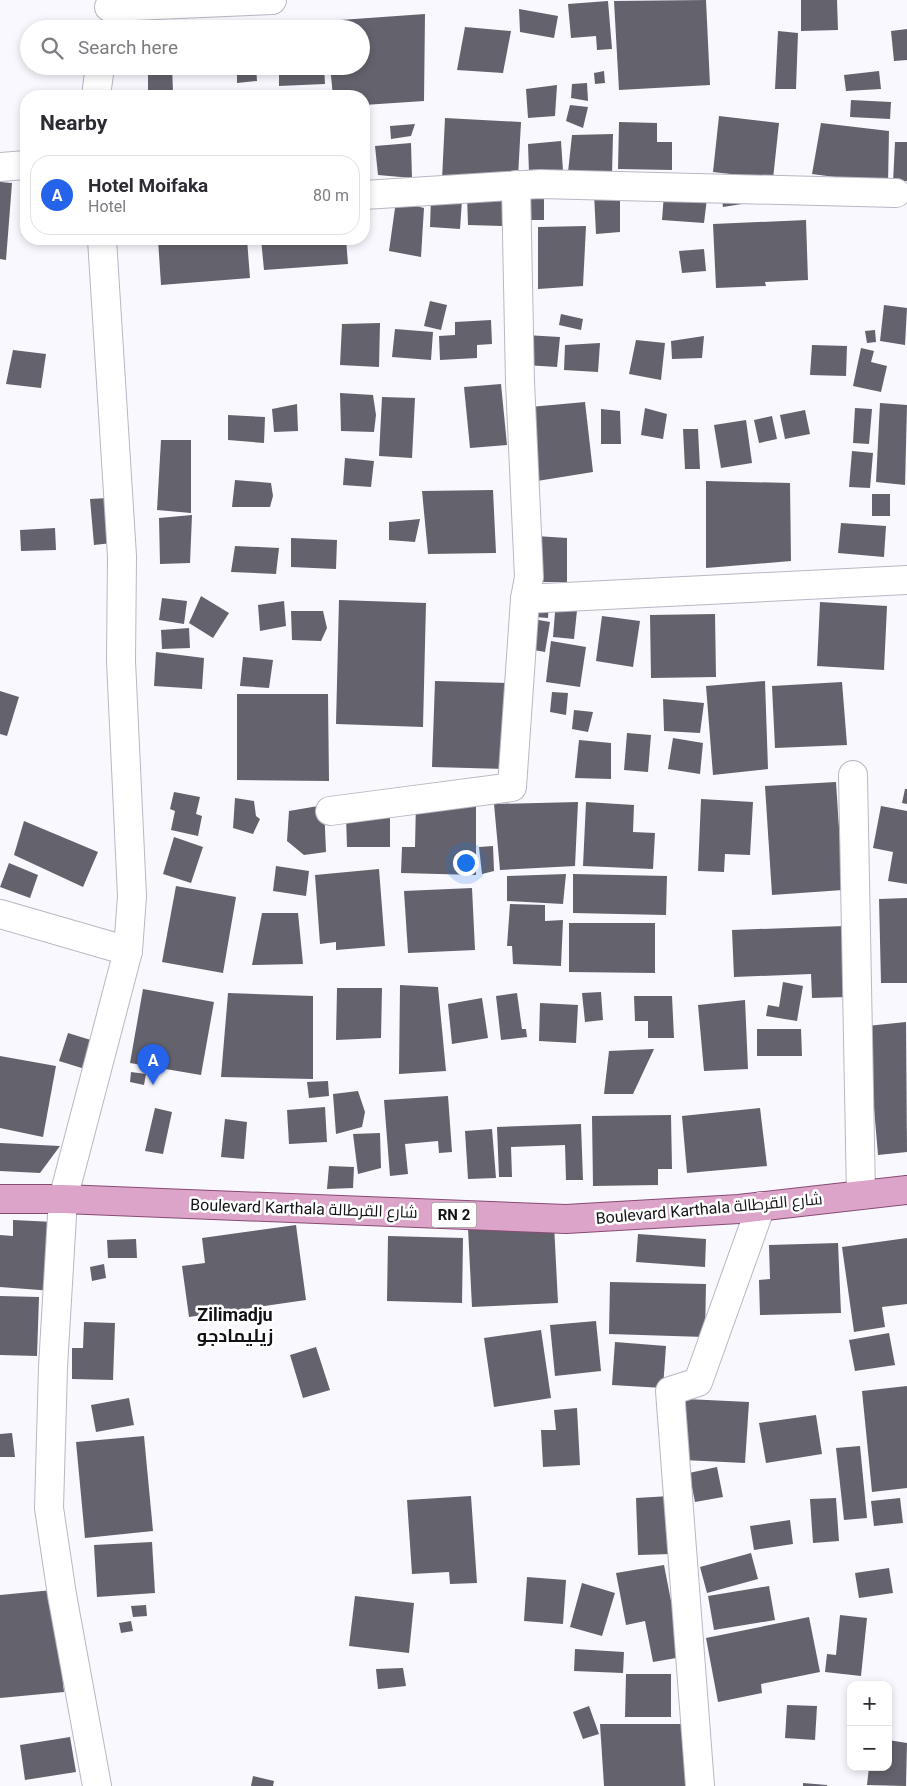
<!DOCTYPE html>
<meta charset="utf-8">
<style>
:root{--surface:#fff;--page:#f7f7f7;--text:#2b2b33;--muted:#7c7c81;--line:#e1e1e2;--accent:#2563eb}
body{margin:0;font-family:Roboto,Cairo,sans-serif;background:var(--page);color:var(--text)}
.controls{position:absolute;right:15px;bottom:15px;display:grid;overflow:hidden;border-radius:10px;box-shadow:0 2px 8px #0003}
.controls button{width:45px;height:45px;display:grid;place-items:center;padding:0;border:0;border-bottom:1px solid var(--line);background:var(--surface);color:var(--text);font:25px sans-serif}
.you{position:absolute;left:465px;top:862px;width:18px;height:18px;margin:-12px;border:4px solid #fff;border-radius:50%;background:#1a73e8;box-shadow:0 0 0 8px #1a73e833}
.badge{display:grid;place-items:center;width:32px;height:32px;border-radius:50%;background:var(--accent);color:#fff;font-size:16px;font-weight:700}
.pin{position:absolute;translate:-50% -41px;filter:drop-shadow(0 1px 2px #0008)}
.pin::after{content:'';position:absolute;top:26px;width:18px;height:15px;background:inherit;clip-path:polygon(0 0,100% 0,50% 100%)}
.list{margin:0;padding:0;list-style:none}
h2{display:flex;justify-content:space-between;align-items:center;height:65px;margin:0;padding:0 20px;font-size:21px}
h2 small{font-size:16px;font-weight:400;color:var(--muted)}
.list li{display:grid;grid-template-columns:32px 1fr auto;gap:15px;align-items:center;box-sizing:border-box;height:80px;margin:0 10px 10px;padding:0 10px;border:1px solid var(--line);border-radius:20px}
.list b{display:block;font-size:19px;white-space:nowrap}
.list p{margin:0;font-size:16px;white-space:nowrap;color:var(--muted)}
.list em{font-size:16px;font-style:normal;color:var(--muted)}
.icon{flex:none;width:28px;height:28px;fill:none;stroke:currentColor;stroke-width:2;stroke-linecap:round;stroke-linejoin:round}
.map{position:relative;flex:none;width:907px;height:1786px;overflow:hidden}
.search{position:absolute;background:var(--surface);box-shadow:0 2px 8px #0003;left:20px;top:20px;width:350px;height:55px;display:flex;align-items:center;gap:12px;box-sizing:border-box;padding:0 18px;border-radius:28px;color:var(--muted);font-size:19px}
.panel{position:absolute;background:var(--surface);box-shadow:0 2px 8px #0003;left:20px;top:90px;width:350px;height:155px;border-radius:20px}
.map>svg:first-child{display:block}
</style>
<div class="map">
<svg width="907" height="1786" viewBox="0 0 907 1786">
<rect width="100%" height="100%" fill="#f9f8ff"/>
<g fill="#64626c">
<path d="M706 0 710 85 619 90 614 1Z"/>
<path d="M801 0H837L838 30 801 31Z"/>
<path d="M608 1 612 49 597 50 596 36 571 38 568 4Z"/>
<path d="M519 9 558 16 554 38 520 32Z"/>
<path d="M425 14 424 101 364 105V96H333L330 66H361V29H327L326 21Z"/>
<path d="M322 22V29H277V24Z"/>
<rect x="236" y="25" width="19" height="4"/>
<path d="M465 27 511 31 503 73 457 70Z"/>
<path d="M907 29V60L894 61 891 31Z"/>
<path d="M778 31 798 33 796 89H775Z"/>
<path d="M148 66H172L173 92H148Z"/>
<path d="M208 66H233L234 71 209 73Z"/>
<path d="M237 66H256L257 81 237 83Z"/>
<path d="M279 66H324L325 84 279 86Z"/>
<path d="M604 71 605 83 595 84 594 73Z"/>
<path d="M879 71 881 89 846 91 844 75Z"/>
<path d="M587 83 588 101 571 98 572 84Z"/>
<path d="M557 85 555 116 528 118 526 89Z"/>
<path d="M851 100 891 102 890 119 850 117Z"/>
<path d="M570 105 588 107 583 128 566 121Z"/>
<path d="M719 116 779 123 773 179 713 172Z"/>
<path d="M445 118 521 122 518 177 442 179Z"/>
<path d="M619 122 657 123V142H672V170L618 169Z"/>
<path d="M821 123 889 131 888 184 812 174Z"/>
<path d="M415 124 411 136 391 139 390 126Z"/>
<path d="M613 134 612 175 568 172 572 135Z"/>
<path d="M561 141 563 171 529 173 528 144Z"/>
<path d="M895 142H907V181L893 182Z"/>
<path d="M411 143 412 178 378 175 375 146Z"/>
<path d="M0 182 12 183 6 260 0 259Z"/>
<path d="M620 192V232L596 234 594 193Z"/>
<rect x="522" y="193" width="22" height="27"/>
<path d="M664 194 707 198 704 223 662 220Z"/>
<path d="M467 195 504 196 507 213 502 226 468 225Z"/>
<path d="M741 197 742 204 723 207 722 200Z"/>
<path d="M431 198 462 200 460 229 430 227Z"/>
<path d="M396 201 424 208 421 257 389 251Z"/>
<path d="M806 220 808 280 765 282 766 286 716 288 713 224Z"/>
<path d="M586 226 583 286 538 289V227Z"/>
<path d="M158 239H247L250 278 161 285Z"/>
<path d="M261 239H346L348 264 264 270Z"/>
<path d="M704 249 706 271 682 273 679 251Z"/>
<path d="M430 301 447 305 441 330 424 326Z"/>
<path d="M884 305 907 308 905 345 880 341Z"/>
<path d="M561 314 583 319 581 330 559 325Z"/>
<path d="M491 320 492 344 477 345V358L440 360 439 336 455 335V322Z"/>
<path d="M380 323 379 367 340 365 342 324Z"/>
<path d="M395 329 433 332 431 360 392 357Z"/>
<path d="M875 330 876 342 867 343 865 331Z"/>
<path d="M525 335 560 337 557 367 525 365Z"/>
<path d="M704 336 702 358 672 359 671 341Z"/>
<path d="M636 340 665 343 661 380 629 374Z"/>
<path d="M600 343 598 372 564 370 565 345Z"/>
<path d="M812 345 847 346 846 376 810 375Z"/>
<path d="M861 348 874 351 871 362 887 366 881 392 853 386Z"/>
<path d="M13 350 46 354 41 388 6 384Z"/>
<path d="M501 384 507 445 470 448 464 387Z"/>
<path d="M340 393 373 395 376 415 374 432 341 431Z"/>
<path d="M382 397 415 398 412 458 379 456Z"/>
<path d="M585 402 593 472 537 481 530 407Z"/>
<path d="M880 403 907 405 905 485 876 482Z"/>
<path d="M297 404 298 431 274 432 272 409Z"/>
<path d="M645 408 667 414 663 439 641 435Z"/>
<path d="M855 408 872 409 869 444 853 443Z"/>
<path d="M601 409 620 411 621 444H601Z"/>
<path d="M805 410 810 434 785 439 780 415Z"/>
<path d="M228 415 265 417 264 443 228 440Z"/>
<path d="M772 416 777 439 759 443 754 420Z"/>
<path d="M746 420 752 463 721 468 714 425Z"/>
<path d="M683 429H698L700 469H685Z"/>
<path d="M161 440H191V513L157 510Z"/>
<path d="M852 451 873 453 870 488 849 487Z"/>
<path d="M345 458 374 461 371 487 343 485Z"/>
<path d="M235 480 271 483 273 496 270 507H232Z"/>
<path d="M706 481 790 483 791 561 706 568Z"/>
<path d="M493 490 496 553 428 554 422 491Z"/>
<rect x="872" y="494" width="18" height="22"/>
<path d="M108 498 112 543 94 545 90 499Z"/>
<path d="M192 515 190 563 160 564 159 518Z"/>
<path d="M420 519 415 542 389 540V522Z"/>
<path d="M841 523 886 526 884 557 838 553Z"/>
<path d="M55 528 56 550 21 551 20 530Z"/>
<path d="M536 536 567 538V582H538Z"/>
<path d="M291 538 337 540 336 569 291 567Z"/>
<path d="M235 546 279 548 276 574 231 572Z"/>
<path d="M201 596 229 613 213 638 189 623Z"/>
<path d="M162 598 187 601 184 624 159 620Z"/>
<path d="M339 600 426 603 423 727 336 724Z"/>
<path d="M556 600 578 601 574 639 553 637Z"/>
<path d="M284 601 286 626 260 631 258 605Z"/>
<path d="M820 602 887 606 884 670 817 666Z"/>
<path d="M536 603H549L548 618 535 617Z"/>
<path d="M291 611H323L327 628 321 641 292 640Z"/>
<path d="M715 614 716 677 651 678 650 615Z"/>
<path d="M602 616 640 621 633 667 596 661Z"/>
<path d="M533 619 550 622 545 652 528 649Z"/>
<path d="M189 628 190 648 162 649 161 630Z"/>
<path d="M551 641 586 647 580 687 546 682Z"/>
<path d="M156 652 204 658 202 689 154 686Z"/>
<path d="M243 657 273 660 269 688 240 686Z"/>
<path d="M435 681 508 683 506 769 432 767Z"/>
<path d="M765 681 768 769 713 775 706 686Z"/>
<path d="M842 682 847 745 775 748 772 686Z"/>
<path d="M0 691 19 697 7 736 0 734Z"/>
<path d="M552 692 568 693 566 715 550 712Z"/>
<path d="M237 694H328L329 781 237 780Z"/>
<path d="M663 699 704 703 700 733 664 731Z"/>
<path d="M574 710 593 712 588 732 572 729Z"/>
<path d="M627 733 651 735 648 772 624 770Z"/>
<path d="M673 738 703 743 700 774 668 769Z"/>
<path d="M579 740 611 743V779L575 778Z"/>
<path d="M836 782 843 890 772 895 765 786Z"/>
<path d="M905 789H907V804L902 803Z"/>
<path d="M174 792 200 797 196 814 202 816 198 836 171 830 175 811 170 809Z"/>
<path d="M235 798 254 801 256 816 260 819 253 834 233 828Z"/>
<path d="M701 799 753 802 750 855 725 854 724 872 698 871Z"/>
<path d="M416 801 476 802V875L401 873 402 847H415Z"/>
<path d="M578 802 575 866 500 870 494 804Z"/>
<path d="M586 802 634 805 633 832 655 833 653 869 583 866Z"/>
<path d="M324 805 326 852 304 855 287 841 289 811Z"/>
<path d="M881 806 907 811V884L888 881 893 852 873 848Z"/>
<path d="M346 816H390V847H347Z"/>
<path d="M24 821 98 852 83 887 14 855Z"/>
<path d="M174 837 203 847 191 883 163 874Z"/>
<path d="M493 846 494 871 482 874 479 847Z"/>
<path d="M9 863 38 875 30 898 0 887Z"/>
<path d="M276 866 309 871 306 896 273 891Z"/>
<path d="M379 869 385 946 336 950V942L320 944 315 875Z"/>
<path d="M566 874 563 904 507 901V876Z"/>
<path d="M573 874 667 876 666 915 573 913Z"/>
<path d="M176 886 236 897 223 973 162 962Z"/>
<path d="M472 888 475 950 408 953 404 891Z"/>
<path d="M907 898V983H881L879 899Z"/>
<path d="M510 904 545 905V921L563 920 561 966 513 964 512 946H507Z"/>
<path d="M262 913H298L303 964 252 965Z"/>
<path d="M569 923H655V973L569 972Z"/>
<path d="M845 926 848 997 812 998 811 974 734 977 732 930Z"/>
<path d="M783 982 803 986 797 1021 766 1016 768 1005 779 1007Z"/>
<path d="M400 985 438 987 446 1071 399 1074Z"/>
<path d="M337 988H382L381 1038 336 1040Z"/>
<path d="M143 989 214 1002 201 1075 130 1063Z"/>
<path d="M601 992 603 1020 585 1022 582 993Z"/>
<path d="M228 993 313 996V1079L221 1077Z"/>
<path d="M517 993 522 1029H526L527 1037 501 1040 496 996Z"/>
<path d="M634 996H672L674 1038H648V1021H635Z"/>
<path d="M482 998 488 1038 452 1044 448 1004Z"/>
<path d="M745 1000 748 1069 704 1071 698 1005Z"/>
<path d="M540 1003 578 1005 576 1043 539 1041Z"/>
<path d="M906 1022 907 1152 878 1155 867 1026Z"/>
<path d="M757 1029H801L802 1056H757Z"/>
<path d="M68 1033 94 1041 85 1069 59 1061Z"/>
<path d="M654 1049 633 1094H604L609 1051Z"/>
<path d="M0 1056 56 1066 43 1137 0 1128Z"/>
<path d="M131 1072 146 1074 144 1085 130 1082Z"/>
<path d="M328 1081 329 1096 309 1098 307 1082Z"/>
<path d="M358 1091 365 1112 362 1127 336 1134 333 1094Z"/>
<path d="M448 1096 452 1152 439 1153 438 1141 405 1144 408 1174 390 1176 384 1100Z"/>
<path d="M325 1107 327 1142 289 1144 287 1110Z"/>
<path d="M155 1108 172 1112 163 1154 145 1151Z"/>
<path d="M760 1108 767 1166 687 1173 682 1116Z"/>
<path d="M671 1115 672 1169H658V1185L593 1186 592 1116Z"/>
<path d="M225 1119 247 1122 244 1159 221 1157Z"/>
<path d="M581 1124 583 1180H566L565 1145 511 1147 512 1177H499L497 1127Z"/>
<path d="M492 1129 496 1178 468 1179 465 1131Z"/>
<path d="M380 1133 381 1168 358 1174 353 1134Z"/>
<path d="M0 1143 60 1146 40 1173 0 1171Z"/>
<path d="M329 1166 354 1167 353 1188 327 1189Z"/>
<path d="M13 1220 54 1222 53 1291 0 1287V1235L13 1236Z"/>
<path d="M554 1224 558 1303 472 1307 468 1228Z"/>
<path d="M296 1225 306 1300 189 1317 182 1266 205 1263 202 1238Z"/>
<path d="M638 1234 706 1239 705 1267 636 1262Z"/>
<path d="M388 1236 463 1238 462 1303 387 1301Z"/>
<path d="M907 1238V1304L882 1307 885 1327 854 1332 842 1247Z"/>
<path d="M136 1239 137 1258H108L107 1240Z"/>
<path d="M838 1243 841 1313 760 1315 759 1280 770 1279 769 1245Z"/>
<path d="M104 1264 106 1278 92 1281 90 1267Z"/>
<path d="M610 1282 706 1284 705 1337 609 1334Z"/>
<path d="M0 1296 39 1297 37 1356 0 1355Z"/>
<path d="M596 1321 601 1371 555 1376 550 1325Z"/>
<path d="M84 1322 115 1323 113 1380 72 1379V1348H83Z"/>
<path d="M541 1330 551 1398 494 1407 484 1338Z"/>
<path d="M889 1333 895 1365 855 1371 849 1340Z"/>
<path d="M615 1342 666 1346 663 1388 612 1385Z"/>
<path d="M316 1347 330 1390 303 1398 290 1355Z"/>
<path d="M907 1386V1488L872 1492 862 1391Z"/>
<path d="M129 1398 134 1425 96 1432 91 1405Z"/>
<path d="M686 1399 749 1402 745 1463 683 1460Z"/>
<path d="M577 1408 580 1465 543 1467 541 1430H556L554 1410Z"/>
<path d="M816 1415 822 1454 766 1463 759 1423Z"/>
<path d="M12 1433 15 1457H0V1434Z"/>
<path d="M144 1436 153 1531 85 1538 76 1442Z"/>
<path d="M860 1446 867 1518 844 1520 836 1448Z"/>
<path d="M717 1467 723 1497 695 1502 689 1473Z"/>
<path d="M471 1496 477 1583 450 1584 449 1572 412 1574 407 1500Z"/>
<path d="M670 1496 671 1554 638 1555 636 1498Z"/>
<path d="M836 1498 839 1541 813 1543 810 1499Z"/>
<path d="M900 1498 903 1523 874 1526 871 1501Z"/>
<path d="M790 1520 793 1544 754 1550 750 1526Z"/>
<path d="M152 1542 155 1593 97 1597 94 1545Z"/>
<path d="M751 1553 758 1579 707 1593 700 1567Z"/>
<path d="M664 1565 682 1657 653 1662 645 1621 626 1625 616 1573Z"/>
<path d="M889 1568 893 1593 859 1598 855 1573Z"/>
<path d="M527 1577 566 1580 563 1624 524 1621Z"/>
<path d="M582 1583 615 1593 602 1636 570 1627Z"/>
<path d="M769 1586 775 1620 714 1630 708 1596Z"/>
<path d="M53 1590 64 1692 0 1698V1595Z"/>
<path d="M355 1596 414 1603 409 1653 349 1646Z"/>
<path d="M146 1605 147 1616 133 1617 131 1606Z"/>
<path d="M840 1615 867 1618 861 1676 825 1672 827 1654 836 1655Z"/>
<path d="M809 1617 820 1672 761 1684 762 1693 718 1702 706 1638Z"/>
<path d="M131 1621 133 1631 121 1633 119 1623Z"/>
<path d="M575 1649 624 1652 623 1673 574 1671Z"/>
<path d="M403 1668 406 1686 378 1689 376 1669Z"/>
<path d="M626 1674H671V1717H625Z"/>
<path d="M787 1705 817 1706 815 1740 785 1738Z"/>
<path d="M589 1706 599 1734 583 1739 573 1712Z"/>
<path d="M600 1724H688L692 1786H604Z"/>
<path d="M70 1737 76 1772 25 1780 20 1745Z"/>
<path d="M888 1740 907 1743 906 1786 867 1785 869 1767H888Z"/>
<path d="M253 1776 274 1781 273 1786H251Z"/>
<path d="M803 1783 827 1785V1786H803Z"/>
</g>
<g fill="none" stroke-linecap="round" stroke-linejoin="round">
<g stroke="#b9b7c2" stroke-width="30">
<g id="minor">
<path d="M109 7 272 0"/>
<path d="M96 96 100 66"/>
<path d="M0 167 26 165"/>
<path d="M364 195 540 184 896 193"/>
<path d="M525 599 907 580"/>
<path d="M853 775 861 1195"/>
<path d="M330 811 512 787 525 599 529 577 520 382 516 185"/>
<path d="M0 914 128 951"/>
<path d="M97 1786 62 1595 49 1508 53 1367 63 1199 128 951 132 896 121 661 122 556 102 239"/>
<path d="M700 1786 670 1391 698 1382 761 1206"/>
</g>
</g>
<g stroke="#884a74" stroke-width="30">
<path id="major" d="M0 1199H63L566 1219 739 1209 907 1190"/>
</g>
<use href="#minor" stroke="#fff" stroke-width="28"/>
<use href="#major" stroke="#dda4ca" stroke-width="28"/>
</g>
<g text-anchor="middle" stroke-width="5" stroke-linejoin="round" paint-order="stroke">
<rect fill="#fff" stroke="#5a595c" stroke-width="1" x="431.5" y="1202.5" width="45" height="25" rx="4"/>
<g font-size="15" font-weight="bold" fill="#131216">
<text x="454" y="1220">RN 2</text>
</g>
<g font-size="16" fill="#131216" stroke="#fff">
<text transform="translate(304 1208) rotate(2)" y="6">Boulevard Karthala شارع القرطالة</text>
<text transform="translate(709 1208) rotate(-5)" y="6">Boulevard Karthala شارع القرطالة</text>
</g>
<g font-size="18" font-weight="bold" fill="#131216" stroke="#fff">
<text x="235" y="1321">Zilimadju<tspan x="235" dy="21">زيليمادجو</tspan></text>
</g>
</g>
</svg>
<div class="controls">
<button>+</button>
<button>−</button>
</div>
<div class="you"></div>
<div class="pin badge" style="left:153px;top:1085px">A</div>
<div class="search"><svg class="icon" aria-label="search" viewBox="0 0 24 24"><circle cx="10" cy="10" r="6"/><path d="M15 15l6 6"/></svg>Search here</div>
<section class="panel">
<h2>Nearby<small></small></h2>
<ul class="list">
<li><span class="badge">A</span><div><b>Hotel Moifaka</b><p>Hotel</p></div><em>80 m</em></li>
</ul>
</section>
</div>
